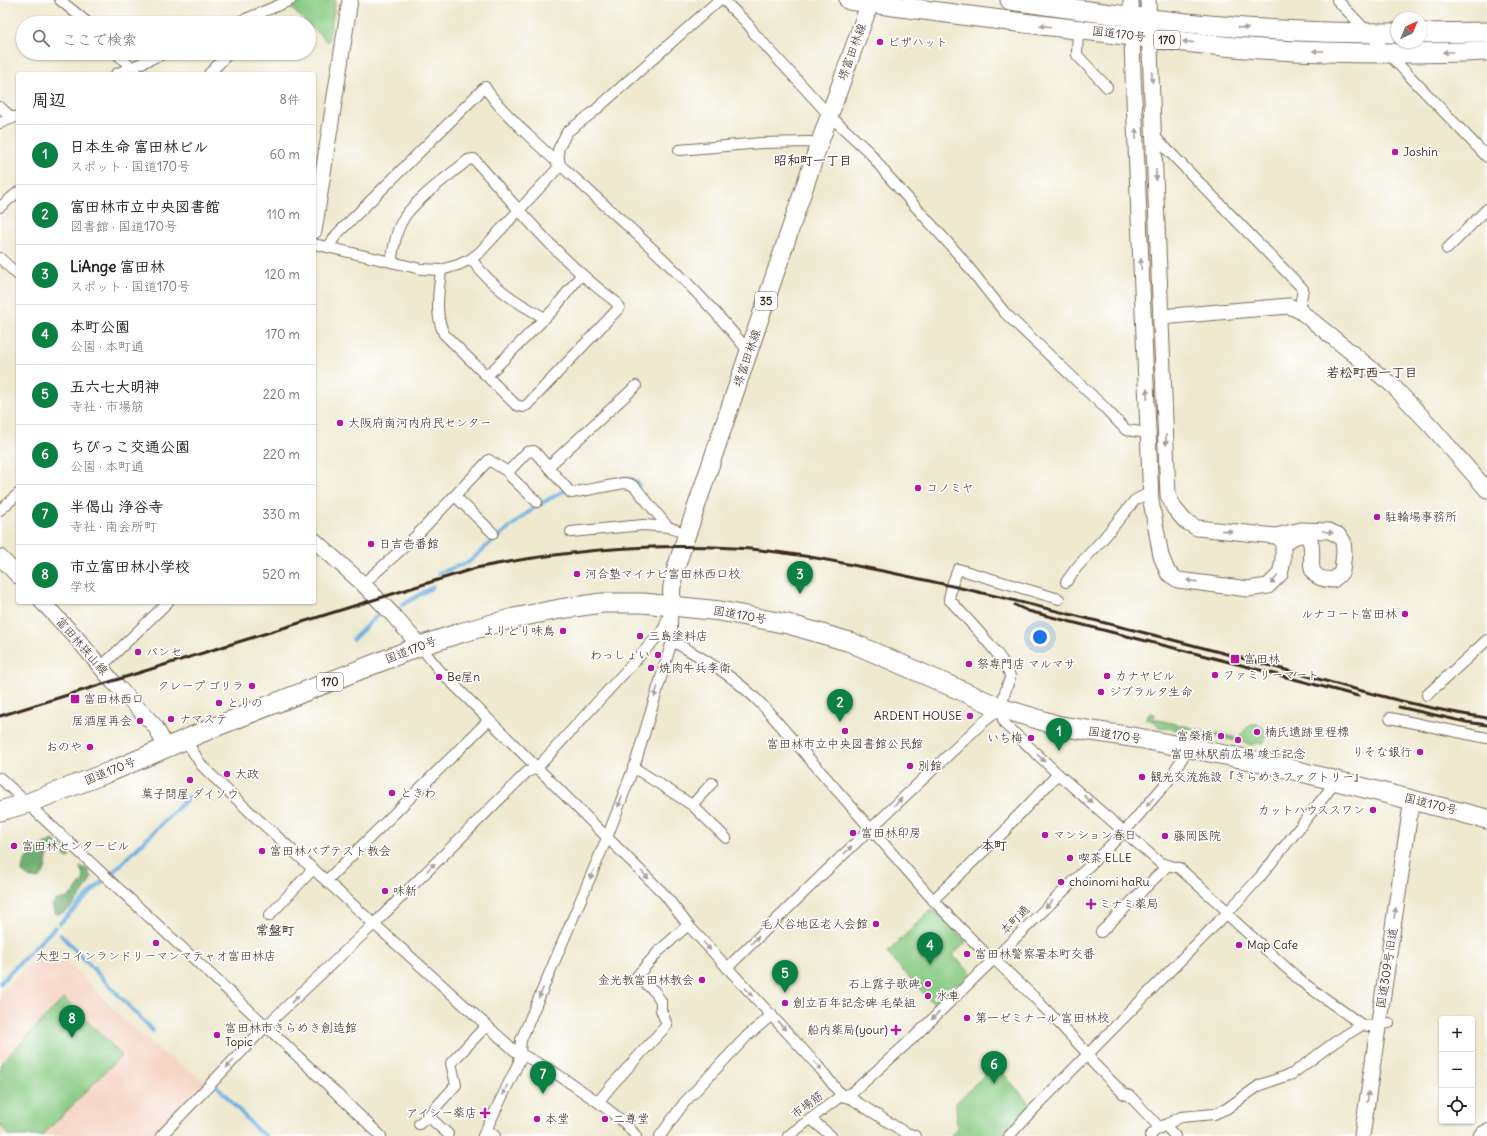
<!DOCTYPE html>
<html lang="ja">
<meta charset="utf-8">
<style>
:root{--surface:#fff;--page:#f6f6f6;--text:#222;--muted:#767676;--line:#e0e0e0;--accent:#0b8043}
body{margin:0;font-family:Delius,"Klee One",sans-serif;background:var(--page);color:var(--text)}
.controls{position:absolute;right:12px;bottom:12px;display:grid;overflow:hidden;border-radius:4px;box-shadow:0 1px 3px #0004}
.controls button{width:36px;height:36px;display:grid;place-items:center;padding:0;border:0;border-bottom:1px solid var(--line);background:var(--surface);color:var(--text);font:20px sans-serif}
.compass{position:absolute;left:1391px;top:12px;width:36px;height:36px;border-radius:50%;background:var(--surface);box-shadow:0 1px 3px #0004;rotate:44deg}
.you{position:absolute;left:1040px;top:637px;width:14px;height:14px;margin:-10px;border:3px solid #fff;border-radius:50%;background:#1a73e8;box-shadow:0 0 0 6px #1a73e833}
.badge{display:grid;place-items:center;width:26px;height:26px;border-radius:50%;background:var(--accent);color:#fff;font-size:13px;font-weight:700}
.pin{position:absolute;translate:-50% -33px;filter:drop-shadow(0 1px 2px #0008)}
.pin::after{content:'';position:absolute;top:21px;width:14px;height:12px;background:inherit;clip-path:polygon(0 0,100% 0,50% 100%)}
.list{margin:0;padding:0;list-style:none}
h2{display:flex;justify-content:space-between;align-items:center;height:52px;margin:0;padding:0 16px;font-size:17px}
h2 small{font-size:13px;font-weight:400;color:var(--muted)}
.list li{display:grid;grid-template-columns:26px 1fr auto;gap:12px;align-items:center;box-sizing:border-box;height:60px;padding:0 16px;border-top:1px solid var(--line)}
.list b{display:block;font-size:15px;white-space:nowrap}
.list p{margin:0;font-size:13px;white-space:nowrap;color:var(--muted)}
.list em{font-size:13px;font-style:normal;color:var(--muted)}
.icon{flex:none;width:22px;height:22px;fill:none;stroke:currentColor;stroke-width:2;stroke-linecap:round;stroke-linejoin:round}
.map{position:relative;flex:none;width:1487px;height:1136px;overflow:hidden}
.search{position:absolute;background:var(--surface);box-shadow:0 1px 3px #0004;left:16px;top:16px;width:300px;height:44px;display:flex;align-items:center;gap:10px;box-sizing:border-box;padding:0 14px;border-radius:22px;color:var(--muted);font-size:15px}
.panel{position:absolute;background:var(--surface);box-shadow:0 1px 3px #0004;left:16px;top:72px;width:300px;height:532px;border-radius:4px}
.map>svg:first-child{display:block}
</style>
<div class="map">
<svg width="1487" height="1136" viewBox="0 0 1487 1136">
<rect width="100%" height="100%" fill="#fff"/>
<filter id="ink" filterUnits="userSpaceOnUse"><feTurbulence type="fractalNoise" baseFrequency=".025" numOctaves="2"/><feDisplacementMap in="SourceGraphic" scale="8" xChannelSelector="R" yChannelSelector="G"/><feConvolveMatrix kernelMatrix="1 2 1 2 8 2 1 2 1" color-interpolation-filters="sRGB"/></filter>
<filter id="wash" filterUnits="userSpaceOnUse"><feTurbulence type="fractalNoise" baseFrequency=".012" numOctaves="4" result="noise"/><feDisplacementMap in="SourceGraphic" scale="16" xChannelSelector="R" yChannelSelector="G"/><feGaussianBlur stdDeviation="0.9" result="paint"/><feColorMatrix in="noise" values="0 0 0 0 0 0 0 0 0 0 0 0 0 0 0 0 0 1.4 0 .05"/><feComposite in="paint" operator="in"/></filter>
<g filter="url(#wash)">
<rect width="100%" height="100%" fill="#eee9cf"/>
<path fill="#f5d3c1" d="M48 945 54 947 126 1022 163 1053 206 1082 152 1136H0V994Z"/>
<g fill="#88ca82" stroke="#627a50">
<path d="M305 0H336L328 42 309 25V23H307L289 6Z"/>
<path d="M1151 713 1155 714 1154 719 1237 738C1246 730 1256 714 1266 732L1264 744 1256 743 1252 745 1202 733 1159 727 1153 721 1146 719 1147 715Z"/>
<path d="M929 911H937L966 942 953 955 972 974 959 987 956 983 934 1005 887 953Z"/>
<path d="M64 998 122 1055 42 1136H10L0 1126V1064Z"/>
<path d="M995 1064 1031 1105 1003 1136H951L957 1128 956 1103Z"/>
</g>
<g fill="#6eae70" stroke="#546c47">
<path d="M53 840 64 849 70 857 67 858 58 848C40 852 52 867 39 879L30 878 22 872C22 869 23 865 24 862 29 852 43 844 53 840Z"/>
<path d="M80 867 87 869 92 877C85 890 73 912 57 914L54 912 52 906 56 900 67 898 74 892 84 879Z"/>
</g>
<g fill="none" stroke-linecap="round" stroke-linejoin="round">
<g stroke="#69afdf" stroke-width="4">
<path d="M620 479C628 477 634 479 639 485"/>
<path d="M439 573 469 562 488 545 535 507 567 489"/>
<path d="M402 605 433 587"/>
<path d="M353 639 378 615"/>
<path d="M111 874 192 794"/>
<path d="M60 923 102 882"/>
<path d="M61 935 153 1031"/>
<path d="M0 983 55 927"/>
<path d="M217 1086 258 1131 266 1136"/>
</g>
</g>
</g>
<g filter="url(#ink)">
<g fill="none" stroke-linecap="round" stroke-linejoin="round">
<g stroke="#7a6d5c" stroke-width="12">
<g id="street">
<path d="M60 0 88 23"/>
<path d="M725 0C733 13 747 19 754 33L830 116 870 153 887 175 958 254 1005 313 1104 407 1126 430 1149 433"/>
<path d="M1337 0 1487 157"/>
<path d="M236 23 291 0"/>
<path d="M1078 30 1077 55 1107 87"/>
<path d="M116 53 138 74"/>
<path d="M116 74 165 53"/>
<path d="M209 74 229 53"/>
<path d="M0 107 12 118"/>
<path d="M0 123 18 116"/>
<path d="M1154 136 1303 289 1299 311"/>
<path d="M679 150 761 143 810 142 818 147"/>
<path d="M0 207 18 192"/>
<path d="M314 244 421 269 441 270 458 265 471 259 480 252 560 166 558 150 567 132 591 114 719 0"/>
<path d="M328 247 337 234 485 87C492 99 502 109 512 119 539 148 570 173 599 200 652 247 704 296 749 352"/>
<path d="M1447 249 1487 209"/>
<path d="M0 258 18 275"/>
<path d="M471 259C492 287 515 302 545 318"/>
<path d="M391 261C394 249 395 234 401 223 410 203 450 175 468 160L474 159C519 210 561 262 616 302L619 308 527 405 523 407 516 405 444 334C434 313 439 292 441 270"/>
<path d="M487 376 554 309 581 275"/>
<path d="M549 466 636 386"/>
<path d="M508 472 527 452 534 451 571 493 624 483 630 484 635 487 668 527"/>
<path d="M455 496 493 533"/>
<path d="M0 510 18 494"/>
<path d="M571 532 643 525 668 527 687 534"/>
<path d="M1066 582 1077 567 1103 539 1135 500 1151 492"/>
<path d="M363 584 414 538 489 460 508 472 511 477 537 502"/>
<path d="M1059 599 958 569 952 585 949 599C960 612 1010 662 1010 677 1010 680 1008 683 1007 686 1003 699 998 711 1005 724L1058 774 1160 863 1179 868 1225 909 1230 917 1302 982 1362 1025 1368 1026 1389 1023"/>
<path d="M672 641C708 661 737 678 765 708L933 900 989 957 998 963 1033 996 1088 1054 1093 1063 1124 1094 1130 1096 1160 1128"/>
<path d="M420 646 440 671 665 895 688 925 818 1066 842 1096 852 1099 904 1132 915 1136"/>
<path d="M101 667 168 602"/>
<path d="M1427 695 1487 640"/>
<path d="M1390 718 1487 738"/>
<path d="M185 739 202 766 251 813 515 1051 551 1070 598 1102 625 1123 636 1136"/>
<path d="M633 767 692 805 726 838"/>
<path d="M0 778 266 1026 381 1136"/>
<path d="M692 805 712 783"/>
<path d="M326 881 489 720"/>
<path d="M933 900 1006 830 1009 825 1058 774"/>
<path d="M269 916 313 869"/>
<path d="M1101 932 1168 865"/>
<path d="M727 968 823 874 981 724 1001 708"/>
<path d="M598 1102 612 1085 667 1025 661 1010V1001L655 992 637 976 658 952 688 925"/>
<path d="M811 1119 831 1136"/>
<path d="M419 1124 428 1116"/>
<path d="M1165 1125 1175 1136"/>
<path d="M487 1129 495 1136"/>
<path d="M448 1134 428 1116 456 1085 451 1063 487 1025"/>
<path d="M161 1136 266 1026 374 924 527 772 537 768 657 637 664 628 672 605"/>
<path d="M483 1136 519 1062 521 1040 607 838 636 761 672 641V615"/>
<path d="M660 1136 684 1103 747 1036 772 1015"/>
<path d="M788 1136 838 1098 853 1092 913 1038 1125 831 1169 780 1189 747"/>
<path d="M1009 1136 1028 1115 1227 913 1260 877 1327 793 1335 780"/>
<path d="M1150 1136 1157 1129 1181 1117 1214 1114 1226 1109 1260 1085 1292 1074 1335 1042 1362 1025"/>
</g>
</g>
<g stroke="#7a6d5c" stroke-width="17">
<g id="secondary">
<path d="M1131 0 1133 75 1151 501 1161 556 1168 573 1178 580 1248 589 1268 586 1280 574 1283 561V542L1277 536"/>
<path d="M1148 0 1168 495 1174 508 1185 521 1197 528 1276 536 1301 530 1329 531 1338 535 1343 541 1344 552 1342 571 1339 575 1333 580C1299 578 1318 558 1309 537 1299 532 1292 538 1283 544"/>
<path d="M314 231 350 0"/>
<path d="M1161 317 1289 306 1300 311 1393 386 1431 426 1487 490"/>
<path d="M314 540 363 584 393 615 420 646"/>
<path d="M0 557 18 576"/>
<path d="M42 602 75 636 113 682 155 726 166 747"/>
<path d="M1362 1136 1412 799"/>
</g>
</g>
<g stroke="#7a6d5c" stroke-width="19">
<g id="primary">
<path d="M672 605C669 585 677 565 683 546L818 147 871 0"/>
<path d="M1482 1136 1487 1133"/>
</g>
</g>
<g stroke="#7a6d5c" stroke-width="21">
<g id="highway">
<path d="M849 0C938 12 1028 24 1117 34 1165 40 1213 46 1261 49 1336 54 1412 54 1487 51"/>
<path d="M1010 0C1094 12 1178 24 1263 29 1308 32 1352 33 1397 33"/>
<path d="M1421 33 1487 32"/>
<path d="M0 811 28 803 112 771 210 729 420 646 460 633 514 618 560 609 602 603H643L720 611 788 624 850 642 1001 708 1060 726 1138 738 1266 763 1487 819"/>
</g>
</g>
<use href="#street" stroke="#fff" stroke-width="10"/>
<use href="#secondary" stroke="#fff" stroke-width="15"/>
<use href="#primary" stroke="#fff" stroke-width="17"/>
<use href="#highway" stroke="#fff" stroke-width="19"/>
<g stroke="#3b2a1e" stroke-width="3">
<path d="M1015 605 1028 611 1241 665 1358 696"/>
<path d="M1399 707 1466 722 1487 725"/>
<path d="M0 716 476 568C561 551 647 543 734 548 777 550 820 558 862 567 910 576 957 587 1004 598 1084 618 1165 637 1245 659 1325 680 1405 706 1487 718"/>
</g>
</g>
<defs><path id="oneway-solid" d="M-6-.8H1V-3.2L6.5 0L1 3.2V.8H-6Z"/></defs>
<g fill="#a79f9a">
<use href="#oneway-solid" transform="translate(1045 26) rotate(-173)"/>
<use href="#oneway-solid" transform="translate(1243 28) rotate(5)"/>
<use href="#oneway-solid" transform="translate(1188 42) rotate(-174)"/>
<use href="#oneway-solid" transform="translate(1318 51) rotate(-179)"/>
<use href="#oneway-solid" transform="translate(1448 52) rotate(177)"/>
<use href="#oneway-solid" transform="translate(1152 77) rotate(87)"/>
<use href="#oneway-solid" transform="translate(1136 134) rotate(-93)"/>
<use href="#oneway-solid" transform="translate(1156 175) rotate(88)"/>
<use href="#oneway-solid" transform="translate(1141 264) rotate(-93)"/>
<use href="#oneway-solid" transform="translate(1147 394) rotate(-93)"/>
<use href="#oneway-solid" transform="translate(1166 440) rotate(88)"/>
<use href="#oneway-solid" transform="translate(1227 531) rotate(6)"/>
<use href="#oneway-solid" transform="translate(1328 532) rotate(12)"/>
<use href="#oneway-solid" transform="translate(1274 580) rotate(132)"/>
<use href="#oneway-solid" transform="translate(1192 581) rotate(-172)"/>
<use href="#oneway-solid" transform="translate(656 692) rotate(107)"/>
<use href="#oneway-solid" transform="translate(1041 758) rotate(44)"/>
<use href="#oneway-solid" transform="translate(1088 799) rotate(41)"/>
<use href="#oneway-solid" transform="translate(620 802) rotate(110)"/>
<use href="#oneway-solid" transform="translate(898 802) rotate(-44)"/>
<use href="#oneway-solid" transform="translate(1150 802) rotate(131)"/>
<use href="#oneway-solid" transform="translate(848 850) rotate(-44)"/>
<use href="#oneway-solid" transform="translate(431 867) rotate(-45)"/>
<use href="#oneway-solid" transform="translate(592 874) rotate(113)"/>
<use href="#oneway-solid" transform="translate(645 875) rotate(45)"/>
<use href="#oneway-solid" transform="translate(1049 904) rotate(135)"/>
<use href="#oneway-solid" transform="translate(1395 913) rotate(-81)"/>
<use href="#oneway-solid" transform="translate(755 940) rotate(-44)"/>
<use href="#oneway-solid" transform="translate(707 946) rotate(48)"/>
<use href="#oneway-solid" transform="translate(749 992) rotate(47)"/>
<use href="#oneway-solid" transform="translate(541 993) rotate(114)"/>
<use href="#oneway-solid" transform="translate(295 999) rotate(-44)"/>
<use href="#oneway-solid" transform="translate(935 1016) rotate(136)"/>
<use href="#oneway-solid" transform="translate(782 1026) rotate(47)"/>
<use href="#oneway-solid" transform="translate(230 1064) rotate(134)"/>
<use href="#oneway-solid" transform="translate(818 1066) rotate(50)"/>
<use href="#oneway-solid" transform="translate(505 1090) rotate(115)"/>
<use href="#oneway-solid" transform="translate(1368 1097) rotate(-82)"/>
</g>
</g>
<g fill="#b5179e" stroke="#fff" stroke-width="1.5">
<circle cx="880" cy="42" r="4"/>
<circle cx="1395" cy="152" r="4"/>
<circle cx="340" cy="423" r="4"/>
<circle cx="918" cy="488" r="4"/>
<circle cx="1377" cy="517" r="4"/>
<circle cx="371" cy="544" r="4"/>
<circle cx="577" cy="574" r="4"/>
<circle cx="1405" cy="614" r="4"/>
<circle cx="563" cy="631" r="4"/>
<circle cx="640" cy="636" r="4"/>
<circle cx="138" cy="652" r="4"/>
<circle cx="658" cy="655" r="4"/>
<rect x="1230" y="654" width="10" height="10" rx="2"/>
<circle cx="969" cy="664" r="4"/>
<circle cx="651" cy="668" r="4"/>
<circle cx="1215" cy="675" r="4"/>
<circle cx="1107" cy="676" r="4"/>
<circle cx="439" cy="677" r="4"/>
<circle cx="252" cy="686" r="4"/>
<circle cx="1101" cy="692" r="4"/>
<rect x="70" y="694" width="10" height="10" rx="2"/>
<circle cx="219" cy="703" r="4"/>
<circle cx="970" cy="716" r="4"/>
<circle cx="171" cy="719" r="4"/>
<circle cx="140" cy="721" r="4"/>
<circle cx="845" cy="731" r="4"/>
<circle cx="1257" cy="732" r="4"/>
<circle cx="1221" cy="736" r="4"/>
<circle cx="1031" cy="738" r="4"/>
<circle cx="1238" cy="740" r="4"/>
<circle cx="90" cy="747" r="4"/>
<circle cx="1420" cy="752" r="4"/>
<circle cx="910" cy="766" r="4"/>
<circle cx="227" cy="774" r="4"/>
<circle cx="1142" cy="777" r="4"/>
<circle cx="190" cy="780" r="4"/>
<circle cx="392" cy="793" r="4"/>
<circle cx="1373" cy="810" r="4"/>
<circle cx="853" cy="833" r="4"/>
<circle cx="1045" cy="835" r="4"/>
<circle cx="1165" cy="836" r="4"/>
<circle cx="14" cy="846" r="4"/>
<circle cx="262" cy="851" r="4"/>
<circle cx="1070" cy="858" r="4"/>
<circle cx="1061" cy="882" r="4"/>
<circle cx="385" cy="891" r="4"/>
<path d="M1089 898h4v4h4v4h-4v4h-4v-4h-4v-4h4z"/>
<circle cx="876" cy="924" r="4"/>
<circle cx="156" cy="943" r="4"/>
<circle cx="1239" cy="945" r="4"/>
<circle cx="967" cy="954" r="4"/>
<circle cx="702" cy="980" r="4"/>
<circle cx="928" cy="984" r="4"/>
<circle cx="928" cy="996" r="4"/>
<circle cx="785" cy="1003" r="4"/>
<circle cx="967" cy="1018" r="4"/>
<path d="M894 1024h4v4h4v4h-4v4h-4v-4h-4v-4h4z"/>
<circle cx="217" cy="1035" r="4"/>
<path d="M483 1107h4v4h4v4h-4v4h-4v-4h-4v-4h4z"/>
<circle cx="537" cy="1119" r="4"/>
<circle cx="605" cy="1119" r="4"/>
</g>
<g text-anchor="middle" stroke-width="3.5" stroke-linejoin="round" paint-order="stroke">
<g fill="#fff" stroke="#766a62" stroke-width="1">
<rect x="1154" y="31" width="26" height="18" rx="3"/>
<rect x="755" y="292" width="22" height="18" rx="3"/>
<rect x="317" y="673" width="26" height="18" rx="3"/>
</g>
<g font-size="11" font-weight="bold" fill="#3b2a1e">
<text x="1167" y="44">170</text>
<text x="766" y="305">35</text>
<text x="330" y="686">170</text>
</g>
<g font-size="12" fill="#3b2a1e" stroke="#fff">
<text transform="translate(1119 34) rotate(7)" y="4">国道170号</text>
<text transform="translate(852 52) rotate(-70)" y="4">堺富田林線</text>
<text transform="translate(747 358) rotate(-71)" y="4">堺富田林線</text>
<text transform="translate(740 615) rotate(10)" y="4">国道170号</text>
<text transform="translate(82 646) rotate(49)" y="4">富田林狭山線</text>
<text transform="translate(411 650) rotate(-21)" y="4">国道170号</text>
<text transform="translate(1115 735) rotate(9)" y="4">国道170号</text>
<text transform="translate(110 771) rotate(-22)" y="4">国道170号</text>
<text transform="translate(1431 804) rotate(14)" y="4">国道170号</text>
<text transform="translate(1015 920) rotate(-45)" y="4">本町通</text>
<text transform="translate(1387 968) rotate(-81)" y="4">国道309号旧道</text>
<text transform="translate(807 1105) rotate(-37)" y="4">市場筋</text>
</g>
<g font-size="12" fill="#3b2a1e" stroke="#fff" text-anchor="start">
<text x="888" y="46">ピザハット</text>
<text x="1403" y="156">Joshin</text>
<text x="348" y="427">大阪府南河内府民センター</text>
<text x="926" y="492">コノミヤ</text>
<text x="1385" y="521">駐輪場事務所</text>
<text x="379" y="548">日吉壱番館</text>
<text x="585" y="578">河合塾マイナビ富田林西口校</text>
<text x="1397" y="618" text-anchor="end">ルナコート富田林</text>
<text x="555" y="635" text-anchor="end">よりどり味鳥</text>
<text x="648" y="640">三島塗料店</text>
<text x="146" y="656">パンセ</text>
<text x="650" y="659" text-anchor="end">わっしょい</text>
<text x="1244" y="663">富田林</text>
<text x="977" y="668">祭専門店 マルマサ</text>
<text x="659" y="672">焼肉牛兵李衛</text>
<text x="1223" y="679">ファミリーマート</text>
<text x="1115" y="680">カナヤビル</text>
<text x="447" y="681">Be屋n</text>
<text x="244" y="690" text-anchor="end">クレープ ゴリラ</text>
<text x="1109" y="696">ジブラルタ生命</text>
<text x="84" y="703">富田林西口</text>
<text x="227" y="707">とりの</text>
<text x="962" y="720" text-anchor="end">ARDENT HOUSE</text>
<text x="179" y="723">ナマステ</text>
<text x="132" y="725" text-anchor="end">居酒屋再会</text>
<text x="1265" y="736">楠氏遺跡里程標</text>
<text x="1213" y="740" text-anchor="end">富榮橋</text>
<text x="1023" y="742" text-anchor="end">いち梅</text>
<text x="845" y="748" text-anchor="middle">富田林市立中央図書館公民館</text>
<text x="82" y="751" text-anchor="end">おのや</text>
<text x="1412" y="756" text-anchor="end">りそな銀行</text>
<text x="1238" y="758" text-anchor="middle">富田林駅前広場 竣工記念</text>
<text x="918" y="770">別館</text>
<text x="235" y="778">大政</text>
<text x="1150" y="781">観光交流施設『きらめきファクトリー』</text>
<text x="400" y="797">ときわ</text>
<text x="190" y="798" text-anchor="middle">菓子問屋 ダイソウ</text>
<text x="1365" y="814" text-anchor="end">カットハウススワン</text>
<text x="861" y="837">富田林印房</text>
<text x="1053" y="839">マンション春日</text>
<text x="1173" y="840">藤岡医院</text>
<text x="22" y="850">富田林センタービル</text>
<text x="270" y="855">富田林バプテスト教会</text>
<text x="1078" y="862">喫茶 ELLE</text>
<text x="1069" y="886">choinomi haRu</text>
<text x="393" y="895">味新</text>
<text x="1099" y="908">ミナミ薬局</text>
<text x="868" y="928" text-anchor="end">毛人谷地区老人会館</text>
<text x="1247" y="949">Map Cafe</text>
<text x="975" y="958">富田林警察署本町交番</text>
<text x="156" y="960" text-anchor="middle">大型コインランドリーマンマテャオ富田林店</text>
<text x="694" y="984" text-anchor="end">金光教富田林教会</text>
<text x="920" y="988" text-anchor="end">石上露子歌碑</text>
<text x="936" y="1000">水車</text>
<text x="793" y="1007">創立百年記念碑 毛榮組</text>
<text x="975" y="1022">第一ゼミナール 富田林校</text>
<text x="225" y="1032">富田林市きらめき創造館<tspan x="225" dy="14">Topic</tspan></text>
<text x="888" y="1034" text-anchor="end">船内薬局(your)</text>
<text x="477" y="1117" text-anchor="end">アイシー薬店</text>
<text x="545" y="1123">本堂</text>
<text x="613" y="1123">二尊堂</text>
</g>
<g font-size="13" font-weight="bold" fill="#3b2a1e" stroke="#fff">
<text x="813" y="165">昭和町一丁目</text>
<text x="1372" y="377">若松町西一丁目</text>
<text x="994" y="850">本町</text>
<text x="275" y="935">常盤町</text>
</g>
</g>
</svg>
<div class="controls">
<button>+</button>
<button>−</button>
<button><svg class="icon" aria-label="locate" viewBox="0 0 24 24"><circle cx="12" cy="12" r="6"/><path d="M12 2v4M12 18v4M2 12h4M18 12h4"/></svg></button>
</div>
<svg class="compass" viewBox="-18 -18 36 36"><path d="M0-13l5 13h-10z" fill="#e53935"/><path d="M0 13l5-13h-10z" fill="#767676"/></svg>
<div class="you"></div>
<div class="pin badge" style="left:1059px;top:751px">1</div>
<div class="pin badge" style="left:840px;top:722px">2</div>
<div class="pin badge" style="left:800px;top:594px">3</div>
<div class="pin badge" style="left:930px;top:965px">4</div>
<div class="pin badge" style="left:785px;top:993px">5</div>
<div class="pin badge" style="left:994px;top:1084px">6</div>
<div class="pin badge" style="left:543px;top:1094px">7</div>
<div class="pin badge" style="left:72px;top:1038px">8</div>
<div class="search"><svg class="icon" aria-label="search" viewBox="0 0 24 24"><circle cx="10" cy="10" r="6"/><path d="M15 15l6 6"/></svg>ここで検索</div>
<section class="panel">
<h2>周辺<small>8件</small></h2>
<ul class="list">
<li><span class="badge">1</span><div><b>日本生命 富田林ビル</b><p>スポット · 国道170号</p></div><em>60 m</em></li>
<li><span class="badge">2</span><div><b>富田林市立中央図書館</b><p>図書館 · 国道170号</p></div><em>110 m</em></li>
<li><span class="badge">3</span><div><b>LiAnge 富田林</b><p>スポット · 国道170号</p></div><em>120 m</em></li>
<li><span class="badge">4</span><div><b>本町公園</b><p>公園 · 本町通</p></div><em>170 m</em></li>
<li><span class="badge">5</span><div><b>五六七大明神</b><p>寺社 · 市場筋</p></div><em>220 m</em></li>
<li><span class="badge">6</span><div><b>ちびっこ交通公園</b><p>公園 · 本町通</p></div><em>220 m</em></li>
<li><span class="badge">7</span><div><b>半偈山 浄谷寺</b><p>寺社 · 南会所町</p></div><em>330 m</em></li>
<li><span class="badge">8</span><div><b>市立富田林小学校</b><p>学校</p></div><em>520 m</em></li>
</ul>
</section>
</div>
